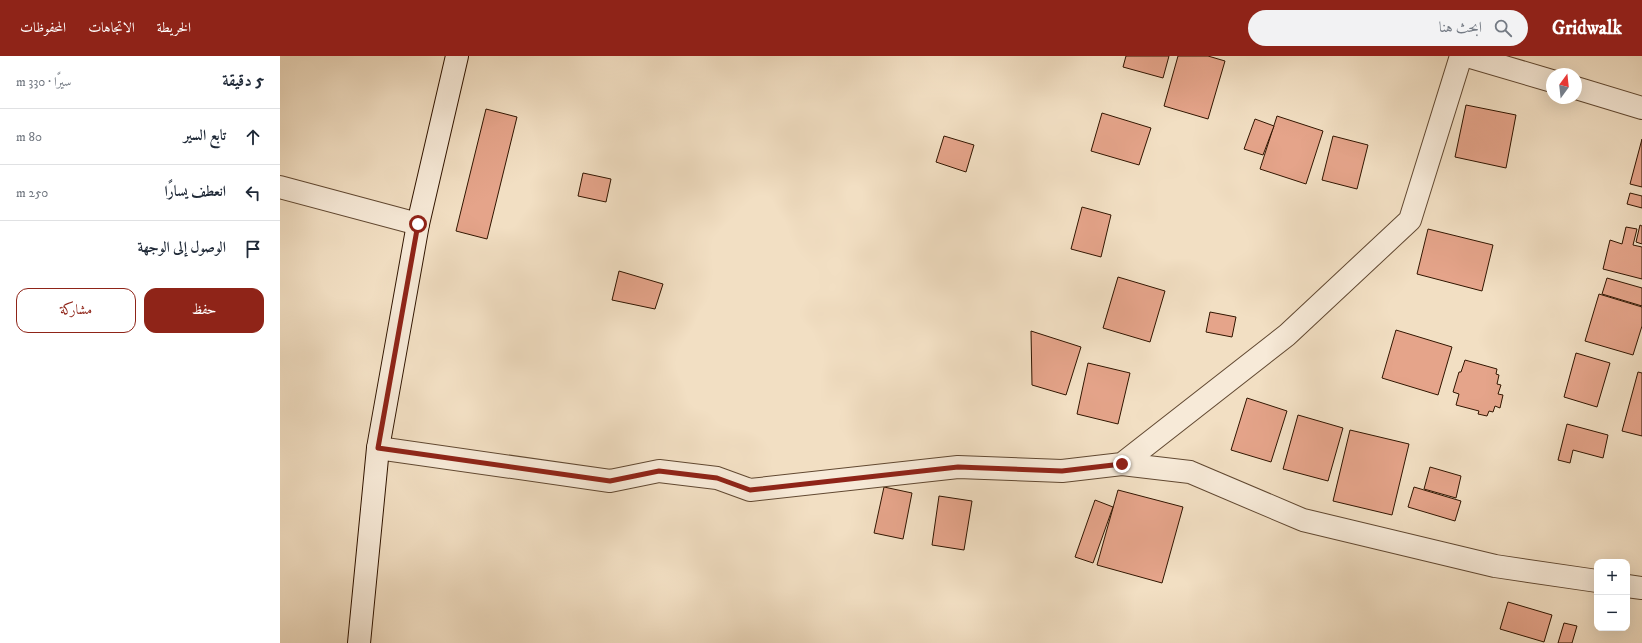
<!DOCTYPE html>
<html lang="ar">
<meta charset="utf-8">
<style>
:root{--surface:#fff;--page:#f2f2f3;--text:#1f2937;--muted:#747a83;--line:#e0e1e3;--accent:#8f2418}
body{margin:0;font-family:"IM FELL DW Pica",Amiri,serif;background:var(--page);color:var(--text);direction:rtl}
.controls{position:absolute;right:12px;bottom:12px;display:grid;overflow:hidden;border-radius:8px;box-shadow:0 4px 16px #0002}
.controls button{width:36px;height:36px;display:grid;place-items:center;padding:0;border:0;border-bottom:1px solid var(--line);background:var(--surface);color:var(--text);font:20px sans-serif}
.compass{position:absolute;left:1266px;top:12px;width:36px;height:36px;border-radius:50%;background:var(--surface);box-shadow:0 4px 16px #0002;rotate:15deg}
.stop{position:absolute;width:12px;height:12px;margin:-9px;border:3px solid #8f2418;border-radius:50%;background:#fff}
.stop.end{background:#8f2418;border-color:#fff;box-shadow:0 1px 4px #0008}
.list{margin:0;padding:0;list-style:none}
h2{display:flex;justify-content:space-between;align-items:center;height:52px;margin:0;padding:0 16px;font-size:17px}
h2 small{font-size:13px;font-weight:400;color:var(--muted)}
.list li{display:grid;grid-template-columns:26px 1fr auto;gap:12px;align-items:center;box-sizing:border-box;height:56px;padding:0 16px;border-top:1px solid var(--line)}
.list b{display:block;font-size:15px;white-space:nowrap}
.list em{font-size:13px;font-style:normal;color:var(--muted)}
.actions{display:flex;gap:8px;padding:12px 16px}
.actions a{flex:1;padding:9px 0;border:1px solid var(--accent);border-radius:12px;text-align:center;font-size:14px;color:var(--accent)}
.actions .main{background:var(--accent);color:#fff}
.icon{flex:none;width:22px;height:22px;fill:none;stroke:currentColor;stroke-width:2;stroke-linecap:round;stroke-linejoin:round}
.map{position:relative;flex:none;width:1362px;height:587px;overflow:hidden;direction:ltr}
header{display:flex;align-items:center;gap:24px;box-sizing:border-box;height:56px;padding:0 20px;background:var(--accent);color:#fff}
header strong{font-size:19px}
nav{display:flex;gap:22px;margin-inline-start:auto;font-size:14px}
.search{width:280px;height:36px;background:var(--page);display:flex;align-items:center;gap:10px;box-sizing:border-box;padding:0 14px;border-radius:22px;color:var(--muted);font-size:15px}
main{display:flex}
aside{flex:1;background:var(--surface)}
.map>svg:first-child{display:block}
</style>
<header>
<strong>Gridwalk</strong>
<div class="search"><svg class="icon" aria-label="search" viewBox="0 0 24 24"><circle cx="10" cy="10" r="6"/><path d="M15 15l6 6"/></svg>ابحث هنا</div>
<nav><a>الخريطة</a><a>الاتجاهات</a><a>المحفوظات</a></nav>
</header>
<main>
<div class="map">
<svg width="1362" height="587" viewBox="0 0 1362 587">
<rect width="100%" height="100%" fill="#f2dfc3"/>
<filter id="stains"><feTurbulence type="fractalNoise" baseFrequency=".005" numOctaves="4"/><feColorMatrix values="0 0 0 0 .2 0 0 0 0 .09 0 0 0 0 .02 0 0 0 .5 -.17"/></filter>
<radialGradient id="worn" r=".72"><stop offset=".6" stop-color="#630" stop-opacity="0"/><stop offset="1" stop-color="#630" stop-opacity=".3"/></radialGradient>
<g fill="#e5a48a" stroke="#311500">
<path d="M846 0H889L883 22 843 11Z"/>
<path d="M898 0H928L945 5 928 63 884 50Z"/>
<path d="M1186 49 1236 59 1226 112 1175 101Z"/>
<path d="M206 53 237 61 207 183 176 175Z"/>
<path d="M822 57 871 72 859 109 811 95Z"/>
<path d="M997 60 1043 75 1026 128 980 113Z"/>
<path d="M975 63 994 70 983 99 964 93Z"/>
<path d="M664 80 694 89 686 116 656 106Z"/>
<path d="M1053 80 1088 89 1077 133 1042 124Z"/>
<path d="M1362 83V131L1350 128Z"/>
<path d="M303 117 331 123 326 146 298 140Z"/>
<path d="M1350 137 1362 140V152L1347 148Z"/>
<path d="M802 151 831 159 821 201 791 193Z"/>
<path d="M1360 169 1362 170V188L1356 186Z"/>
<path d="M1346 171 1357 173 1353 189 1362 191V223L1323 213 1330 184 1342 188Z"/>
<path d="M1148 173 1213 189 1202 235 1137 218Z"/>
<path d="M339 215 383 228 375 253 332 244Z"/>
<path d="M838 221 885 235 870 286 823 272Z"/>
<path d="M1327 222 1362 232V250L1322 238Z"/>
<path d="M1319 238 1362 251V270L1353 299 1305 285Z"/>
<path d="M930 256 956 261 952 281 926 276Z"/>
<path d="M1116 274 1172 291 1158 339 1102 322Z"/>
<path d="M751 275 801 291 786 339 752 329Z"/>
<path d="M1296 297 1330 307 1317 351 1284 341Z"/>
<path d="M1185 304 1217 313 1216 318 1219 319 1217 328 1221 329 1218 338 1223 339 1220 352 1215 350 1213 356 1209 355 1207 360 1198 358 1199 355 1176 349 1179 338 1173 336 1179 316H1181Z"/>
<path d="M808 307 850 317 838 368 797 358Z"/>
<path d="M1358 316 1362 317V380L1342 375Z"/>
<path d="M967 342 1007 355 991 406 951 394Z"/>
<path d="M1018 359 1063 372 1048 425 1003 413Z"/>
<path d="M1287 368 1328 379 1323 402 1293 394 1290 407 1278 404Z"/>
<path d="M1070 374 1129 388 1112 459 1053 445Z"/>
<path d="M1150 411 1181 420 1176 442 1144 433Z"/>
<path d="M604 431 632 437 623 483 594 477Z"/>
<path d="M1134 431 1181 445 1175 465 1128 451Z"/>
<path d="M838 434 903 451 882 527 817 509Z"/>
<path d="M659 440 692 445 684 494 652 489Z"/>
<path d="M815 444 833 451 813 507 795 501Z"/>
<path d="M1228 546 1272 559 1264 586 1220 573Z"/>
<path d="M1284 567 1297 570 1292 587H1278Z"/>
</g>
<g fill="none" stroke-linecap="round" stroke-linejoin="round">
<g stroke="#614831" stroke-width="24">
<g id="minor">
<path d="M1187 0 1272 25"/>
<path d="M1296 32 1362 52"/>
<path d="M0 131 138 168"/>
<path d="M98 392 330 425 379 415 437 422 470 434 678 411 782 415 842 408 1007 279 1130 164 1181 0"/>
<path d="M842 408 910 416 1023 464 1215 510 1317 525"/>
<path d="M1347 530 1362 532"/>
</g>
</g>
<g stroke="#311500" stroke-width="24">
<path id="secondary" d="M79 587 98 392 138 168 177 0"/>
</g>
<use href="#minor" stroke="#f7ead8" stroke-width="22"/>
<use href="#secondary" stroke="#f7ead8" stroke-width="22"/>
</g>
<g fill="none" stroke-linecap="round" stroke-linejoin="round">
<path stroke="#8f2418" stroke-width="5" d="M138 168 98 392 330 425 379 415 437 422 470 434 678 411 782 415 842 408"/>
</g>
<rect width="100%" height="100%" filter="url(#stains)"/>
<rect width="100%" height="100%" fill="url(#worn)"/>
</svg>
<div class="controls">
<button>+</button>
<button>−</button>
</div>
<svg class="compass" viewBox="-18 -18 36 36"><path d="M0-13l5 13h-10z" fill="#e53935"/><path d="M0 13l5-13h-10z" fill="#747a83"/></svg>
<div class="stop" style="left:138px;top:168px"></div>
<div class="stop end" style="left:842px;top:408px"></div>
</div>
<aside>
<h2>5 دقيقة<small>سيرًا · 330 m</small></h2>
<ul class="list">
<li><svg class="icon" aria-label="ahead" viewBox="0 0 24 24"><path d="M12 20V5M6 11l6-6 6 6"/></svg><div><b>تابع السير</b></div><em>80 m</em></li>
<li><svg class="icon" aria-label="left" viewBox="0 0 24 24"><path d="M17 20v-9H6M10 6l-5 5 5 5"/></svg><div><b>انعطف يسارًا</b></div><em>250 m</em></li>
<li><svg class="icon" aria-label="arrive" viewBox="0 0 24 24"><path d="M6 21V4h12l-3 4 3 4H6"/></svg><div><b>الوصول إلى الوجهة</b></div></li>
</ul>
<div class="actions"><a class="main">حفظ</a><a>مشاركة</a></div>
</aside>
</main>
